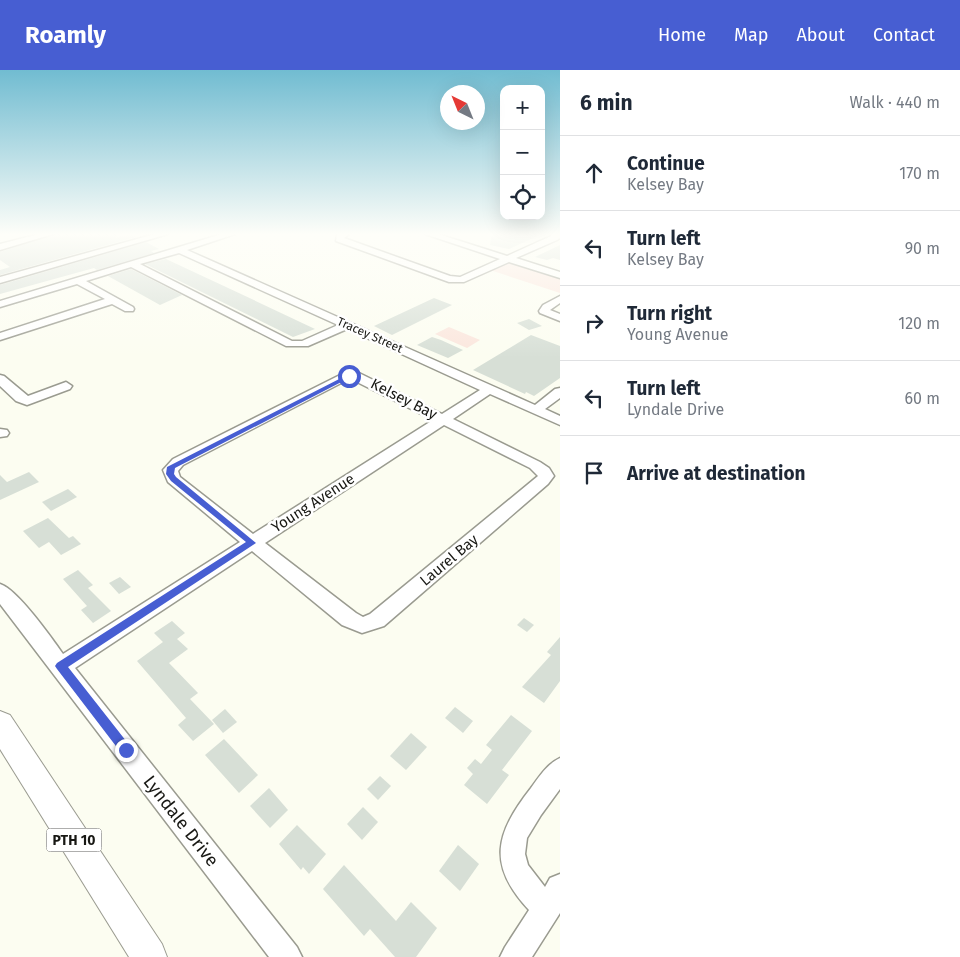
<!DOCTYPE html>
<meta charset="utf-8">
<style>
:root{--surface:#fff;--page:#f6f6f7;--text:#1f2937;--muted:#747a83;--line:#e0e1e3;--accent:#475ed2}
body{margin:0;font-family:"Fira Sans",sans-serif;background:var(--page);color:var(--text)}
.controls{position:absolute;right:15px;top:15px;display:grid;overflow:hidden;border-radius:10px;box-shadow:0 5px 20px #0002}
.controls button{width:45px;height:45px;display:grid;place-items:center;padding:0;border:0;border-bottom:1px solid var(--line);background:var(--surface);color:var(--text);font:25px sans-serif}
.compass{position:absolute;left:440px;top:15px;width:45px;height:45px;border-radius:50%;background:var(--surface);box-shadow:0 5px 20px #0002;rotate:317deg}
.stop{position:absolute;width:15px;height:15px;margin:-11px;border:4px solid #475ed2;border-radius:50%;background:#fff}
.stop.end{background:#475ed2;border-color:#fff;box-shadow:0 1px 5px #0008}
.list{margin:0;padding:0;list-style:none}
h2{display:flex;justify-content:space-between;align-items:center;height:65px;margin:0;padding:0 20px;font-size:21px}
h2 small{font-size:16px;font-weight:400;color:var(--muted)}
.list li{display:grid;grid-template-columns:32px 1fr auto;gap:15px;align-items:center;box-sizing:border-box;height:75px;padding:0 20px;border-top:1px solid var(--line)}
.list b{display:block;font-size:19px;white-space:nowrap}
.list p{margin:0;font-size:16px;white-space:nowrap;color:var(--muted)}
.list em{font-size:16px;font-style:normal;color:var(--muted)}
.icon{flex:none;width:28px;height:28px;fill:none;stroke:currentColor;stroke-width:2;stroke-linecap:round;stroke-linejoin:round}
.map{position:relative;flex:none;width:560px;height:887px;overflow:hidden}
header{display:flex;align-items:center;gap:30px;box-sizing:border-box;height:70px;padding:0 25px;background:var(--accent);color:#fff}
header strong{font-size:24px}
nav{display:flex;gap:28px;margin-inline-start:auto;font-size:18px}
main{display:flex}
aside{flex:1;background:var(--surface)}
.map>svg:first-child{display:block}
</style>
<header>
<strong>Roamly</strong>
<nav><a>Home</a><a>Map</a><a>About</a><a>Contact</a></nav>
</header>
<main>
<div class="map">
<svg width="560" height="887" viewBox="0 0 560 887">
<rect width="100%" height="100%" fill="#fcfdf1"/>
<g fill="#fbe6dd">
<path d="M509 189 560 205V223L487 199Z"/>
<path d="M449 257 480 270 467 278 435 264Z"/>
</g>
<g fill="#d7dfd6">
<path d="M55 164H116V168L129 164 136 167 0 205V200L10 197 0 190V182Z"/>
<path d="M492 164H542L509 179 490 175Z"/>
<path d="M146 172 159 179 151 181 154 183 97 200 94 198 0 224V215Z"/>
<path d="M560 175V190L553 188 547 190 535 187Z"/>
<path d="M166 189 241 224 315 259 293 267 145 194Z"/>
<path d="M131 199 182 225 160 235 108 206Z"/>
<path d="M434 228 452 235 392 265 374 256Z"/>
<path d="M529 249 542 256 529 260 517 253Z"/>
<path d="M531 265 560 276V308L534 326 526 322 525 324 473 300Z"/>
<path d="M432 267 441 270 463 280 448 288 417 275Z"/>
<path d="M29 402 39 412 0 430V405L7 412Z"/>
<path d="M68 419 77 427 51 441 42 432Z"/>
<path d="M48 448 69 468 73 466 81 474 61 485 49 472 39 478 23 461Z"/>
<path d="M78 500 93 515 88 518 111 541 93 553 81 540 87 536 63 509Z"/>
<path d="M120 507 131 517 119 524 109 513Z"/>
<path d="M524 548 534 555 527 562 517 555Z"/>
<path d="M172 551 185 563 177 569 188 579 169 593 198 623 190 629 214 654 193 671 178 655 186 648 137 591 163 572 154 563Z"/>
<path d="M560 567V611L544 633 522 617 551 585 547 582Z"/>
<path d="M455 637 473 651 463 663 445 648Z"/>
<path d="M225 639 237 652 223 663 212 650Z"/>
<path d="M511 645 532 661 502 700 509 705 487 734 464 715 473 704 467 698 475 689 481 694 492 680 486 675Z"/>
<path d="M411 663 427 677 406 700 390 686Z"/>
<path d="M224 669 258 705 239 723 205 685Z"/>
<path d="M380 706 391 716 378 730 367 719Z"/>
<path d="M269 718 288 740 270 758 250 736Z"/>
<path d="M363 737 378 752 362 770 347 754Z"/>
<path d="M297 755 326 784 309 804 303 797 301 800 279 774Z"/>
<path d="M458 775 479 794 460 821 439 801Z"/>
<path d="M344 795 396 851 411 832 437 858 416 887H395L370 859 364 866 323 819Z"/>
</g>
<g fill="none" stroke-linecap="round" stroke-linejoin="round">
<g stroke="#9a9b90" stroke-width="3">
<g id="minor">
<path d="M39 164H53L0 180V174Z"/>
<path d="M155 164H168L0 213V207Z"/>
<path d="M222 164H235L187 180 535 335 555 319 560 318V328L545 339 560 346V355L490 324 453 349 540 392 549 398 554 406 548 414 384 556 362 563 342 555 252 481 75 598 297 877 302 887H269L0 534V514C17 519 51 567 63 584L240 472 168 412 163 400 173 389 342 304 359 303 442 344 480 320 347 259 308 276H286L131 197 86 211 133 237 134 239 133 241H125L112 234 0 270V263L105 229 77 214 0 237V231ZM179 183 338 255 302 271H292L140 194ZM353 310 433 350 253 464 180 407 178 401 183 395 345 311ZM444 355 530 398 538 406 370 544 363 547 356 543 265 473Z"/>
<path d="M337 164H349L344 168 450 206 460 207 500 189 425 164H438L507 186 551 166 550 164H560V168L557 170 516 188 560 202V208L509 192 464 212H449L336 171Z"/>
<path d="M560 226V233L550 240 560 244V251L540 243 539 241 543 235Z"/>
<path d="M0 305 4 306 28 326 66 312 72 316 70 319 27 335 16 331 0 316Z"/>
<path d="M0 359 7 360 9 363 7 366 0 367Z"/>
<path d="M560 688V719L541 745 527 768 525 784 528 795 545 817 550 808 560 804V843L532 887H500L505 877 529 840C487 795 495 764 531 718 539 707 547 694 560 688Z"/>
</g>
</g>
<g stroke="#9a9b90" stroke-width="2">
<path id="major" d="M0 641 10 645 162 874 167 887H129L0 679Z"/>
</g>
<use href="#minor" fill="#fff" fill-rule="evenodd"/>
<use href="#major" fill="#fff" fill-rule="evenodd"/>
</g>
<linearGradient id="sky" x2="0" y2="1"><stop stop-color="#71bcd1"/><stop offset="0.57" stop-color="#fefef9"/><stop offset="1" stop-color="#fefef9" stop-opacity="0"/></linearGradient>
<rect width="560" height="288" fill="url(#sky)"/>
<path fill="#475ed2" d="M349 304 351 307 175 398 174 404 176 407 256 473 68 597 130 676 131 680 130 684 126 685 122 684 57 599 55 596 57 593 246 472 171 411 166 404 167 397Z"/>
<g text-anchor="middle" stroke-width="5" stroke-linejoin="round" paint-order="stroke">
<g font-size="12" fill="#181814" stroke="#fff">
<text transform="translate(370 265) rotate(24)" y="4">Tracey Street</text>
</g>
<rect fill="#fff" stroke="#5d5d5a" stroke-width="1" x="46.5" y="758.5" width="55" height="23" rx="4"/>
<g font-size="14" font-weight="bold" fill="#181814">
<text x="74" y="775">PTH 10</text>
</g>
<g font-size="15" fill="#181814" stroke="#fff">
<text transform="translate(404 329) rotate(27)" y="5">Kelsey Bay</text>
<text transform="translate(313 433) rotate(-33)" y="5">Young Avenue</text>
<text transform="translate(449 490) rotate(-40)" y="5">Laurel Bay</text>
</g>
<g font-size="18" fill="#181814" stroke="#fff">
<text transform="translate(181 751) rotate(52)" y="6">Lyndale Drive</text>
</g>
</g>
</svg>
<div class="controls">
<button>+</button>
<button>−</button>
<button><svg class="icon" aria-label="locate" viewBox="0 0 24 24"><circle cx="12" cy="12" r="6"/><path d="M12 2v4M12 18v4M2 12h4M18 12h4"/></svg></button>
</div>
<svg class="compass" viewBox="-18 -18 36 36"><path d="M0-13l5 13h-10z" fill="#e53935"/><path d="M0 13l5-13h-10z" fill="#747a83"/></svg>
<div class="stop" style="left:349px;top:306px"></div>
<div class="stop end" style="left:126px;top:680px"></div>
</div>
<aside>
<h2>6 min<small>Walk · 440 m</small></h2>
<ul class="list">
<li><svg class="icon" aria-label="ahead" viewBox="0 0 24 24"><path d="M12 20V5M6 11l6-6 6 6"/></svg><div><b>Continue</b><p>Kelsey Bay</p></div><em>170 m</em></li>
<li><svg class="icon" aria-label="left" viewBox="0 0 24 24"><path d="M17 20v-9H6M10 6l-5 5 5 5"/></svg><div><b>Turn left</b><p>Kelsey Bay</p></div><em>90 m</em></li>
<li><svg class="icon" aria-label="right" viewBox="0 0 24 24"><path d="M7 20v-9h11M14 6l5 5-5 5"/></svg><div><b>Turn right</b><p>Young Avenue</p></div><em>120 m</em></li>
<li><svg class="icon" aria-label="left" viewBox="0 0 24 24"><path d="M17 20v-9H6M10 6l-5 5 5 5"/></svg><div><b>Turn left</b><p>Lyndale Drive</p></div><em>60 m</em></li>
<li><svg class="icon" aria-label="arrive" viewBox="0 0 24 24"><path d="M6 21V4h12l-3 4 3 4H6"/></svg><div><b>Arrive at destination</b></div></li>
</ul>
</aside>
</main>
